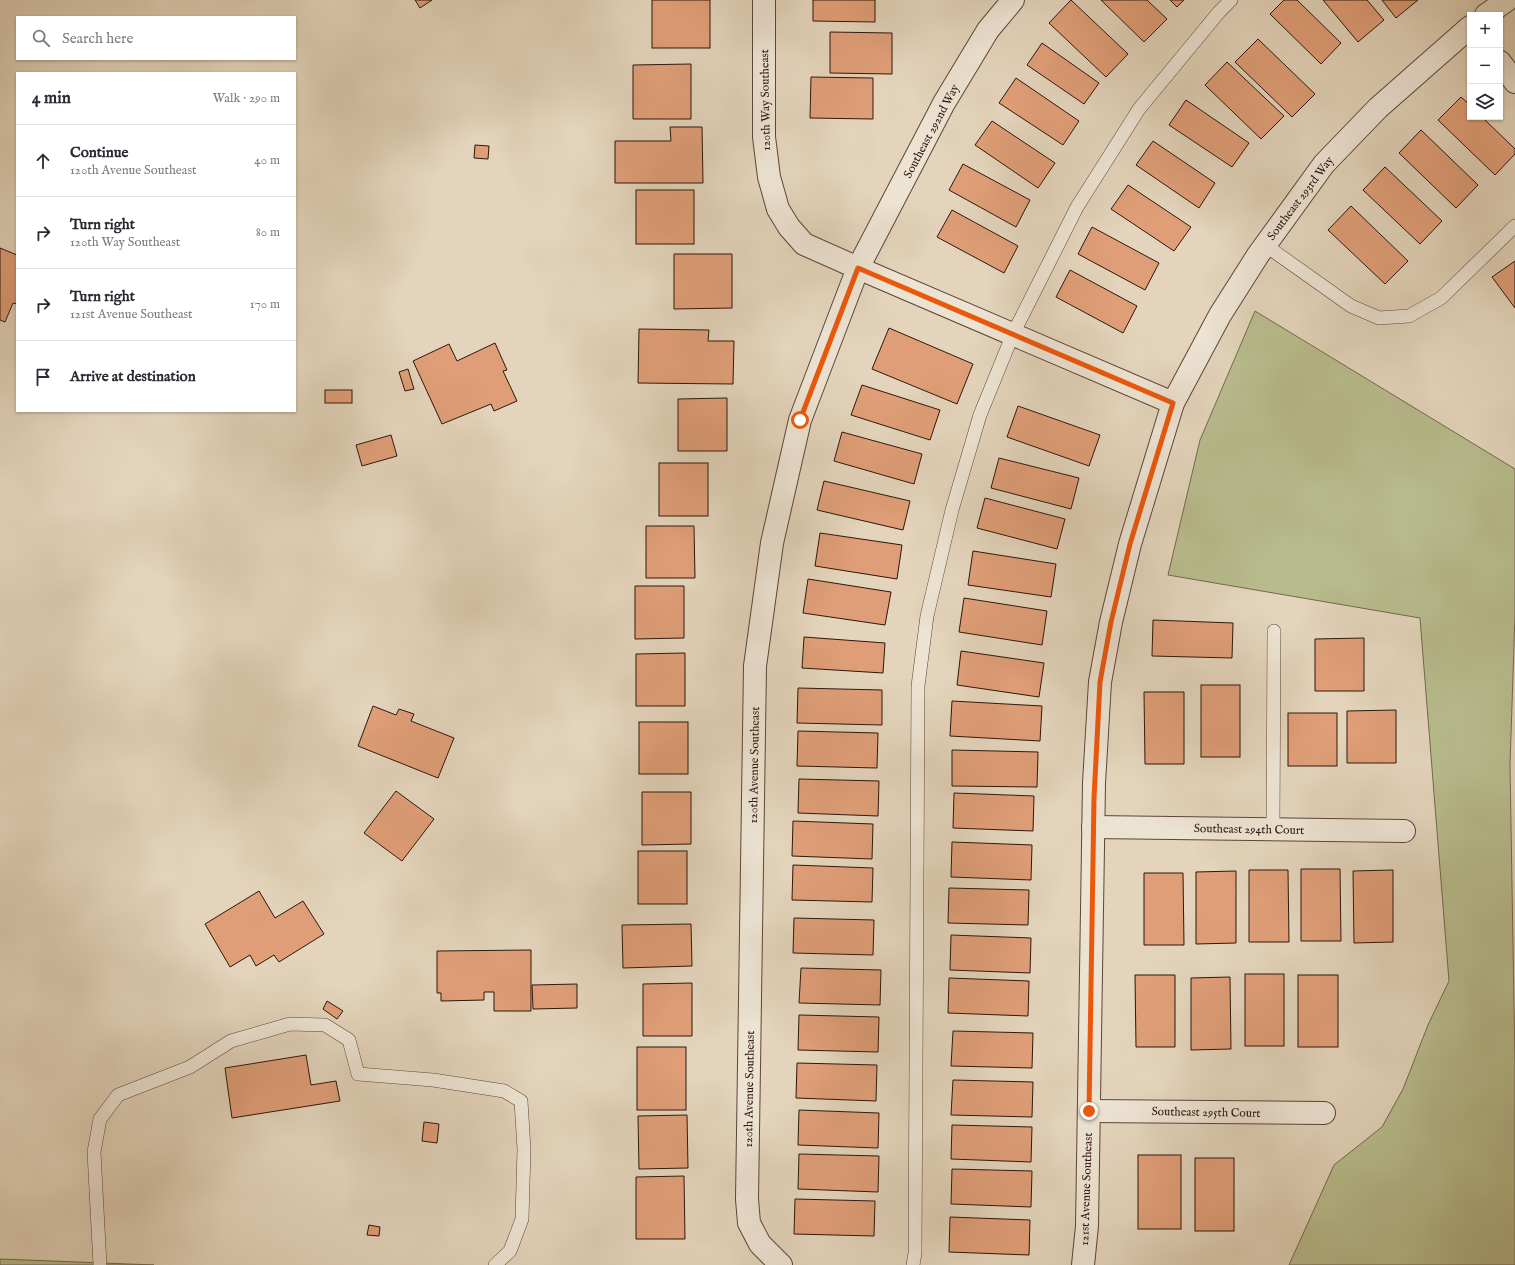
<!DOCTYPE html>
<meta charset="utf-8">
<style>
:root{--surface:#fff;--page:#f7f7f7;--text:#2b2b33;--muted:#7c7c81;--line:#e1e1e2}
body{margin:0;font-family:"IM FELL English",serif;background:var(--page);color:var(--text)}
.controls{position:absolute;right:12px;top:12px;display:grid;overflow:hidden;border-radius:0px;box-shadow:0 1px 3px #0004}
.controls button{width:36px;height:36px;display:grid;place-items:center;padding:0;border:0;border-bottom:1px solid var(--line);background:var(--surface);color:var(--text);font:20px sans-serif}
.stop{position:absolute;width:12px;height:12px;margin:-9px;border:3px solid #ea580c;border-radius:50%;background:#fff}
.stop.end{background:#ea580c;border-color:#fff;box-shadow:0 1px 4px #0008}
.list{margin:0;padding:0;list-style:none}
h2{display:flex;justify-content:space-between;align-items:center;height:52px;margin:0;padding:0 16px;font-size:17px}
h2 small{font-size:13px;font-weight:400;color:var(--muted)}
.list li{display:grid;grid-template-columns:26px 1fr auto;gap:12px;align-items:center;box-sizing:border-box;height:72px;padding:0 16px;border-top:1px solid var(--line)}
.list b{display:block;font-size:15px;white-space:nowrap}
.list p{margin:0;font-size:13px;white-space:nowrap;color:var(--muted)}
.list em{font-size:13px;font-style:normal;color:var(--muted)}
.icon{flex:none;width:22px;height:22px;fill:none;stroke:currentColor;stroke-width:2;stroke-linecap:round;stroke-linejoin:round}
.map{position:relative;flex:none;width:1515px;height:1265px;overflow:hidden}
.search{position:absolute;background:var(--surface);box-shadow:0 1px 3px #0004;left:16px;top:16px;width:280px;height:44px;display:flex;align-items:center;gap:10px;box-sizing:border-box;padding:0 14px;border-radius:0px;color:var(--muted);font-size:15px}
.panel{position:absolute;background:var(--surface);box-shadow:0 1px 3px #0004;left:16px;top:72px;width:280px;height:340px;border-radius:0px}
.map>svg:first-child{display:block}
</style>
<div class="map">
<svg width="1515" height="1265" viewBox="0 0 1515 1265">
<rect width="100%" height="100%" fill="#e3d4bb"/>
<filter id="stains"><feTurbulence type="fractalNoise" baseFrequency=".005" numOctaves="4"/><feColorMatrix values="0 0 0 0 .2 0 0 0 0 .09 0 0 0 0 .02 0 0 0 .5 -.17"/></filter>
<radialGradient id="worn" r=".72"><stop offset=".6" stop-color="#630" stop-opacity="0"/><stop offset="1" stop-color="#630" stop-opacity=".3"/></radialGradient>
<g fill="#b8bc8d" stroke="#73694d">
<path d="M1255 311 1515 469V615L1510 765 1515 1065V1265H1289L1334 1165 1382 1127 1403 1089 1428 1025 1449 981 1420 618 1168 575 1200 440Z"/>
<path d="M0 1259 154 1265H0Z"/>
</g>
<g fill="#df9e77" stroke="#2e160d">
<path d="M415 0H432L420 8Z"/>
<rect x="652" y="0" width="58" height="48"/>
<path d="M813 0H875V22L813 21Z"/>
<path d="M1071 0 1128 54 1106 77 1049 23Z"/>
<path d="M1101 0H1147L1167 19 1144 42Z"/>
<path d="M1170 0H1184L1177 7Z"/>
<path d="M1284 0H1297L1341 43 1321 64 1270 14Z"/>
<path d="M1323 0H1367L1384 20 1358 42Z"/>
<path d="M1382 0H1418L1396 18Z"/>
<path d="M830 32 892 33V74L830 73Z"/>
<path d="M1258 39 1315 94 1292 117 1235 62Z"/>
<path d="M1042 43 1099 83 1084 104 1027 65Z"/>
<path d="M1227 62 1284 116 1261 139 1205 85Z"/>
<path d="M691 64V119H633V65Z"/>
<path d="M811 77 873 78V119L810 118Z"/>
<path d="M1016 78 1079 121 1063 145 999 103Z"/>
<path d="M1461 97 1470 105V117H1482L1515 149V154L1495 175 1438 120Z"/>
<path d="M1186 100 1249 143 1232 167 1169 125Z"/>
<path d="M992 121 1055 163 1038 188 975 145Z"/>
<path d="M670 127H702L703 183H615V141H671Z"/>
<path d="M1421 130 1478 185 1456 208 1399 153Z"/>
<path d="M1153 141 1215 183 1199 208 1136 165Z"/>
<path d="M475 145 489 146 488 159 474 158Z"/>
<path d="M963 164 1030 200 1016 227 949 190Z"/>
<path d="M1385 167 1442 221 1420 244 1363 190Z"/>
<path d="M1128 185 1191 227 1174 251 1111 209Z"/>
<rect x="636" y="190" width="58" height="54"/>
<path d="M1351 206 1408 261 1385 284 1328 230Z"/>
<path d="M952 210 1018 246 1004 273 937 237Z"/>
<path d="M1092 227 1159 263 1145 290 1078 254Z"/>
<path d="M0 248 17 255V304L13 303 5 322 0 320Z"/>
<path d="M674 254H732V308L674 309Z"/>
<path d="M1515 261V308L1492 277Z"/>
<path d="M1070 270 1137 306 1123 333 1056 297Z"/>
<path d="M889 328 973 364 957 404 872 369Z"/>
<path d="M639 329 709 330 708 341H734L733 384 638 383Z"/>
<path d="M495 343 507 370 503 371 517 401 494 411 491 404 442 424 413 361 449 344 457 361Z"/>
<path d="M408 369 414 389 405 391 399 372Z"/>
<path d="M862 385 940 410 930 440 851 415Z"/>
<rect x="325" y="390" width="27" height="13"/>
<path d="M727 398V451H678V399Z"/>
<path d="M1018 406 1100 435 1089 466 1007 437Z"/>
<path d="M842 432 922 454 914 484 834 461Z"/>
<path d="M391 435 397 456 362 466 356 445Z"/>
<path d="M999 458 1079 478 1071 509 991 488Z"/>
<rect x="659" y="463" width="49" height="53"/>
<path d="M824 481 910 501 903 530 817 510Z"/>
<path d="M985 498 1065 519 1057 549 977 528Z"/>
<path d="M646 526H694L695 578H646Z"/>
<path d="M820 533 902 545 897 579 815 566Z"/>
<path d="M973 551 1056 564 1051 597 968 585Z"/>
<path d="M808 579 891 592 885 625 803 613Z"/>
<path d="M635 586H684V638L635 639Z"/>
<path d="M964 598 1047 611 1042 645 959 632Z"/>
<path d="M1153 620 1233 623 1232 658 1152 656Z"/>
<path d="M804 637 885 643 883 673 802 668Z"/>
<path d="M1364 638V691H1315V639Z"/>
<path d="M961 651 1044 663 1039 697 957 685Z"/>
<path d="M685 653V706H636V654Z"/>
<rect x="1201" y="685" width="39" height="72"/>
<path d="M798 688 882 690V725L797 723Z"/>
<path d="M1144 692H1184V764H1145Z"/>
<path d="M952 701 1042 706 1040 741 950 736Z"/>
<path d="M373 706 396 715 399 709 414 714 411 721 454 738 438 778 358 746Z"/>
<path d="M1396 710V763H1347V711Z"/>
<rect x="1288" y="713" width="49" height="53"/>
<rect x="639" y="722" width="49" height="52"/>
<path d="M798 731 878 733 877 768 797 766Z"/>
<path d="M952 750 1038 752 1037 787 952 786Z"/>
<path d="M799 779 879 781 878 816 798 813Z"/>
<path d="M396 791 434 819 402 861 364 833Z"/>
<path d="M642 792H691V844L642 845Z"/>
<path d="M954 793 1034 796 1033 831 953 828Z"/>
<path d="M793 821 873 824 872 859 792 856Z"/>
<path d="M952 842 1032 845 1031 880 951 877Z"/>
<rect x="638" y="851" width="49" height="53"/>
<path d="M793 865 873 868 872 902 792 900Z"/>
<path d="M1301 869H1340L1341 941H1301Z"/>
<path d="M1249 870H1288L1289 942H1249Z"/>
<path d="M1393 870V942L1354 943 1353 871Z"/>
<path d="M1236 871V943L1196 944V872Z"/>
<path d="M1144 873H1183L1184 945H1144Z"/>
<path d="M949 888 1029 890 1028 925 948 923Z"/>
<path d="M259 891 275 918 303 901 324 934 279 962 274 955 256 966 250 955 230 967 205 924Z"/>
<path d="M794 918 874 920 873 955 793 953Z"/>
<path d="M691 924 692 966 623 968 622 925Z"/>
<path d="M951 935 1031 938 1030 973 950 970Z"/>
<path d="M531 950V1011H494V992H484V1000L441 1001V993H437V951Z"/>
<path d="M801 968 881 970 880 1005 799 1003Z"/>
<rect x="1245" y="974" width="39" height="72"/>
<path d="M1135 975H1175V1047H1136Z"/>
<rect x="1298" y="975" width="40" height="72"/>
<path d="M1230 977 1231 1049 1191 1050V978Z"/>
<path d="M949 978 1029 981 1028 1016 948 1013Z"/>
<path d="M692 983V1036H643V984Z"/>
<path d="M577 984V1008L533 1009 532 985Z"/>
<path d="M327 1001 343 1011 337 1019 323 1009Z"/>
<path d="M799 1015 879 1017 878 1052 798 1050Z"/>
<path d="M953 1031 1033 1033 1032 1068 951 1066Z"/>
<rect x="637" y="1047" width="49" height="63"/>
<path d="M306 1055 311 1085 336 1081 340 1101 232 1118 225 1068Z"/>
<path d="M797 1063 877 1065 876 1101 796 1098Z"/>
<path d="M953 1080 1033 1082 1032 1117 951 1115Z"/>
<path d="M799 1110 879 1113 878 1148 798 1145Z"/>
<path d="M687 1115 688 1168 639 1169 638 1116Z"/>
<path d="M424 1122 439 1124 437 1143 422 1141Z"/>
<path d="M952 1125 1032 1127 1031 1162 951 1159Z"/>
<path d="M799 1154 879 1156 878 1192 798 1189Z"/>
<rect x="1138" y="1155" width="43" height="74"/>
<rect x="1195" y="1158" width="39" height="73"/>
<path d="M952 1169 1032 1171 1031 1207 951 1204Z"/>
<path d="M684 1176 685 1239H636V1177Z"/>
<path d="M795 1199 875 1201 874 1236 794 1234Z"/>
<path d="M950 1217 1030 1220 1029 1255 949 1252Z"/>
<path d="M369 1225 380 1227 379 1236 367 1235Z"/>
</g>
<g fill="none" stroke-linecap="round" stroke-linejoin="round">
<g stroke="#5b4638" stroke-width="14">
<g id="lane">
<path d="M1265 245 1351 306 1379 318 1409 316 1441 298 1515 226"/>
<path d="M1273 829 1274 631"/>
<path d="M100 1265 94 1152 100 1119 118 1095 190 1067 231 1041 290 1024 325 1025 349 1040 358 1074 433 1080 504 1091 521 1101 524 1149 522 1219 510 1251 495 1265"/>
<path d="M913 1265 915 1253 918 686 927 616 952 510 980 415 1013 334 1077 207 1139 109 1219 12 1231 0"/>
</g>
</g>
<g stroke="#5b4638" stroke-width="24">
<g id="street">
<path d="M764 0V137L769 177 778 209 789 227 804 244 858 268 1173 403"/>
<path d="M1486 15 1507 0"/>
<path d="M1500 62 1515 82"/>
<path d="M1093 827 1404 831"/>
<path d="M1089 1111 1324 1113"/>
<path d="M781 1265 760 1244 749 1223 747 1199 755 666 772 543 800 420 858 268 944 103 988 30 1013 0"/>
<path d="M1083 1265 1087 1226 1094 783 1100 682 1111 622 1130 544 1173 403 1220 315 1258 255 1324 164 1378 108 1470 27"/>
</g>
</g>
<use href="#lane" stroke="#ede3d3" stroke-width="13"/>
<use href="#street" stroke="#ede3d3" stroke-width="22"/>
</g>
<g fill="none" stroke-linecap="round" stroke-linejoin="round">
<path stroke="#ea580c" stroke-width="5" d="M800 420 858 268 1173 403 1130 544 1111 622 1100 682 1094 798 1089 1111"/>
</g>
<g text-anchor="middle" stroke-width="3" stroke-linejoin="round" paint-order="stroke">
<g font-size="12" fill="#2e160d" stroke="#ede3d3">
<text transform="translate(765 100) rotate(-91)" y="4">120th Way Southeast</text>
<text transform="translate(931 131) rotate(-62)" y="4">Southeast 292nd Way</text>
<text transform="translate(1300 198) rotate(-53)" y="4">Southeast 293rd Way</text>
<text transform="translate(754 765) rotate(-89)" y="4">120th Avenue Southeast</text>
<text transform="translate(1249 829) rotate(1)" y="4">Southeast 294th Court</text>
<text transform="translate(749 1089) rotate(-89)" y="4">120th Avenue Southeast</text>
<text transform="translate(1206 1112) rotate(1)" y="4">Southeast 295th Court</text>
<text transform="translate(1086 1189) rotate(-88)" y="4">121st Avenue Southeast</text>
</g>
</g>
<rect width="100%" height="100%" filter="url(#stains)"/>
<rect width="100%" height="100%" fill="url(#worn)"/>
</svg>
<div class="controls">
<button>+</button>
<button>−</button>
<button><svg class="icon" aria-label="layers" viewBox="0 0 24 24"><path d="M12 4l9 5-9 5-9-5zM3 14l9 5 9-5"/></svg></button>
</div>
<div class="stop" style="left:800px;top:420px"></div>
<div class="stop end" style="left:1089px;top:1111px"></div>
<div class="search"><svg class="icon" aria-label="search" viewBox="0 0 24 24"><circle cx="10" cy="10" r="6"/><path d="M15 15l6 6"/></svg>Search here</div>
<section class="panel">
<h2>4 min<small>Walk · 290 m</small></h2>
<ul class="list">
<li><svg class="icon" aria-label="ahead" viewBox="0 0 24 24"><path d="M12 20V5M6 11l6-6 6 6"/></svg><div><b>Continue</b><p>120th Avenue Southeast</p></div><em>40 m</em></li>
<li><svg class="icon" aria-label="right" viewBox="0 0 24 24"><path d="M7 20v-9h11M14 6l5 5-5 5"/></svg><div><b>Turn right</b><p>120th Way Southeast</p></div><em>80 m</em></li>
<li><svg class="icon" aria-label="right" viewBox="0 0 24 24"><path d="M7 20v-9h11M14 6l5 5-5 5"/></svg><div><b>Turn right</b><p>121st Avenue Southeast</p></div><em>170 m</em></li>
<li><svg class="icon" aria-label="arrive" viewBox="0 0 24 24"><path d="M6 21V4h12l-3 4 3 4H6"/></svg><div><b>Arrive at destination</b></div></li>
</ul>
</section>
</div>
